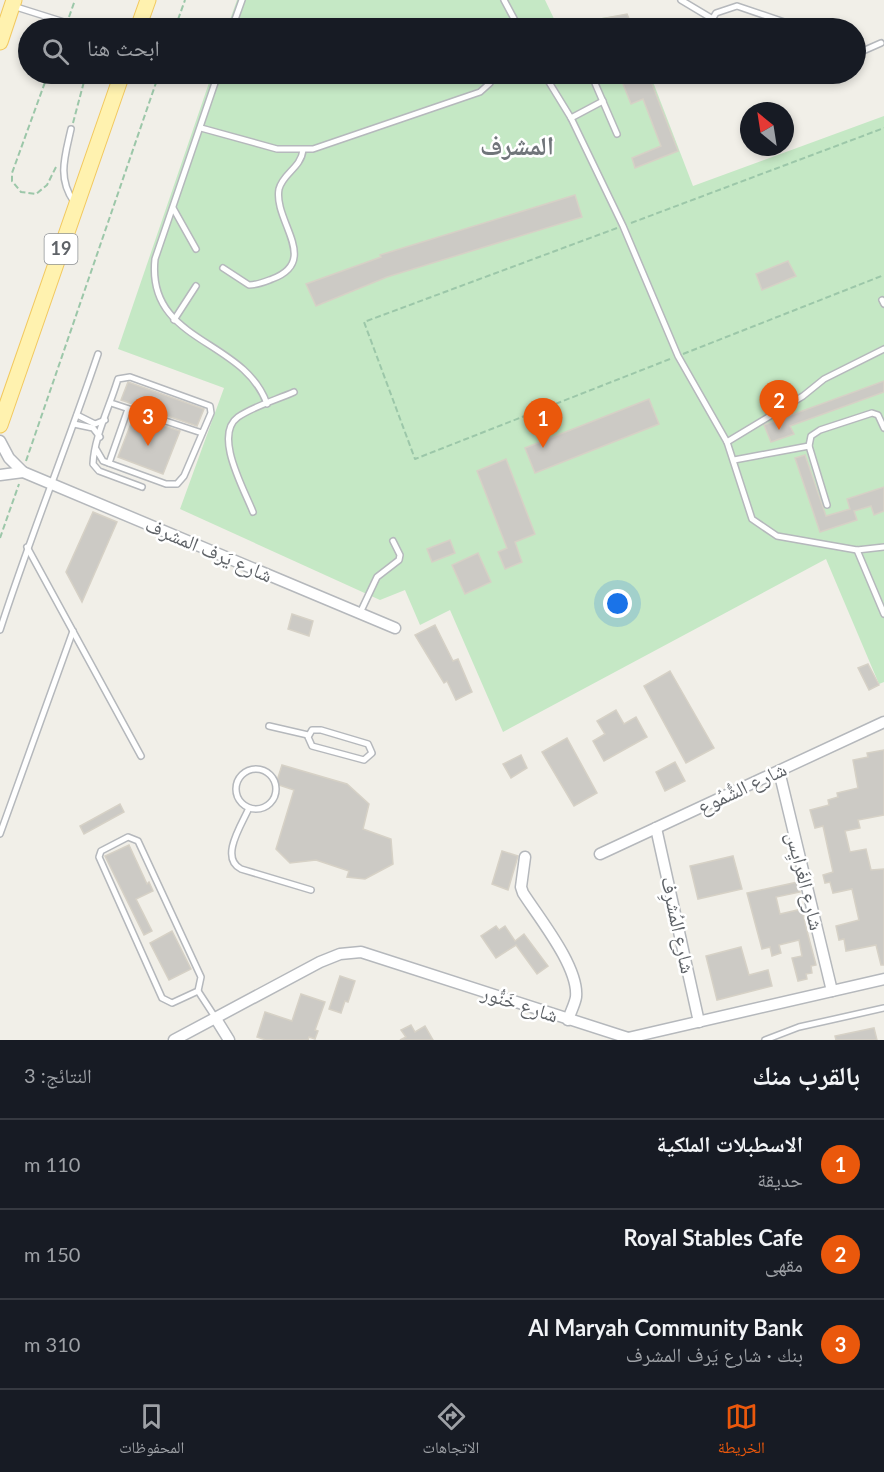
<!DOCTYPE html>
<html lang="ar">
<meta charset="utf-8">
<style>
:root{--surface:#171b24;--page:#20242c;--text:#f1f3f6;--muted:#9ea1a6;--line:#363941;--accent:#ea580c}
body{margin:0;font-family:Lato,"Noto Naskh Arabic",sans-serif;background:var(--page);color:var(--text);direction:rtl}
.compass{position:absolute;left:740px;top:102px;width:54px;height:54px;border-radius:50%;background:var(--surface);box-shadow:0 3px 9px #0003;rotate:330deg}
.you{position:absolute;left:618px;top:604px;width:21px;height:21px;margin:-15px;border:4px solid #fff;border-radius:50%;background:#1a73e8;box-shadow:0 0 0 9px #1a73e833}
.badge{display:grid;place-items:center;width:39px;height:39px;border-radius:50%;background:var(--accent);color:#fff;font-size:20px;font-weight:700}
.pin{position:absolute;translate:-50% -50px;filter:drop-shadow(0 2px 3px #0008)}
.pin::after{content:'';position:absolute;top:32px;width:21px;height:18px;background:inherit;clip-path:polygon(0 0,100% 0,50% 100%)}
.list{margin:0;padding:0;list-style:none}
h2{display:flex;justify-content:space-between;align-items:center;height:78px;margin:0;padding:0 24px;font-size:26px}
h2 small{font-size:20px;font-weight:400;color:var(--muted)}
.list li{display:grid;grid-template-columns:39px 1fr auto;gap:18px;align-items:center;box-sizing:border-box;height:90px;padding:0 24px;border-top:2px solid var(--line)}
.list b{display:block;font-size:22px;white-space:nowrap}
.list p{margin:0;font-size:20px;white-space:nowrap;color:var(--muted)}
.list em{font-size:20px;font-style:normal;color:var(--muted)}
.icon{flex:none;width:33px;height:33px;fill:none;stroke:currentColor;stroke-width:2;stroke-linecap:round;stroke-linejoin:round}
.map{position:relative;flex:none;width:884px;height:1040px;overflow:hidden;direction:ltr}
.search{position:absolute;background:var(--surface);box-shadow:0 3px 9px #0003;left:18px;right:18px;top:18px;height:66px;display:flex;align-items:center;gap:15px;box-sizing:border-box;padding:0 21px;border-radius:33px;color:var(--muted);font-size:22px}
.sheet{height:348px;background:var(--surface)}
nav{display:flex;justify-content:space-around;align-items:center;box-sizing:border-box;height:84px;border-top:2px solid var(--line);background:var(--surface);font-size:16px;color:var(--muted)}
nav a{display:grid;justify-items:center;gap:3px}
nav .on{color:var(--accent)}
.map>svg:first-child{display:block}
</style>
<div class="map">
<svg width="884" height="1040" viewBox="0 0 884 1040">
<rect width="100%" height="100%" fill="#f1efe8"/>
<g fill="#c5e8c5">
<path d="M237 0H545L557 25 627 14 633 28H227Z"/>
<path d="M212 74H650L693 186 884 116V682L879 684 826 559 503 732 450 610 420 625 405 590 380 600 180 509 224 388 118 349Z"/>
</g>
<g fill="#cccac5" stroke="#d6d1c6" stroke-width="1.5">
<path d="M627 14 633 28H573V24Z"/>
<path d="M619 74H648L678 151 635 168 632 158 661 146 643 99 631 104Z"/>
<path d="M575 195 582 217 387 277 316 306 306 284 381 257 380 255Z"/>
<path d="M788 261 796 276 762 290 756 274Z"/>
<path d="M884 381V392L790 426 794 434 771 442 764 425Z"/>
<path d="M128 382 204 409 197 426 121 400Z"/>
<path d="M649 399 659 424 535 473 525 448Z"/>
<path d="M134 416 180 431 163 474 118 457Z"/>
<path d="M805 455 826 516 850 509 847 499 884 487V511L874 515 871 506 854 511 857 520 820 532 795 458Z"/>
<path d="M506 459 535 534 515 542 522 562 505 569 498 552 507 548 477 471Z"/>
<path d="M93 512 117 522 82 602 66 572Z"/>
<path d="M450 540 455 553 432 562 427 549Z"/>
<path d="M478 553 491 582 465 594 452 565Z"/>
<path d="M292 614 313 621 309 636 288 629Z"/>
<path d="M435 625 453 661 458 659 472 692 456 700 447 681 444 683 415 635Z"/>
<path d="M868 664 879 685 869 690 858 668Z"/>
<path d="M670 671 714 748 686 763 644 686Z"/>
<path d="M616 710 624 724 636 717 647 737 604 761 593 741 605 734 597 721Z"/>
<path d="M567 738 597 793 574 806 542 752Z"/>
<path d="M884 750V815L858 820 860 828 845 831 850 852 866 849 871 870 884 869V965H881L876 945 846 951 844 939 839 940 836 926 859 920 852 889 833 893 830 882 825 883 823 875 833 872 823 826 815 828 810 810 829 805 828 800 838 797 837 793 858 788 853 760 868 757 867 753Z"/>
<path d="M521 755 527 768 511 778 503 764Z"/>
<path d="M675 762 685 781 665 791 656 772Z"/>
<path d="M282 765 347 784 369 804 363 829 391 839 393 864 365 879 347 877 349 871 316 860 290 863 276 849 294 790 276 784Z"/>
<path d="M120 804 124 812 84 834 80 826Z"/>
<path d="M129 845 147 884 149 882 153 891 136 899 152 931 144 935 105 856Z"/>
<path d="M502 851 518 856 508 890 492 884Z"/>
<path d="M733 856 742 889 698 899 690 866Z"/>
<path d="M798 882 800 892 776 897 780 914 802 909 806 927 816 965 811 966 812 973 806 974 807 979 798 981 792 958 802 956 799 940 779 945 781 953 772 956 770 947 762 949 747 893Z"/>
<path d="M496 926 499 930 505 926 515 941 524 934 548 966 537 974 516 945 496 958 481 936Z"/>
<path d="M172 931 191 969 169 980 150 943Z"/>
<path d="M741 947 749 975 768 970 772 986 717 1000 706 956Z"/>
<path d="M340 976 355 981 348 1002 345 1001 341 1013 329 1009Z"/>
<path d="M301 994 325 1002 315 1030 318 1031 315 1039 309 1037 308 1040H266L257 1037 265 1012 292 1021Z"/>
<path d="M411 1025 415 1032 425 1026 433 1040H400L406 1037 401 1030Z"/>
<path d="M874 1028 877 1040H836L835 1036Z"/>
</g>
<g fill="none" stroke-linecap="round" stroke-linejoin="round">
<g stroke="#b5b8bc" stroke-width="8">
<g id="lane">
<path d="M504 0 519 28"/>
<path d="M681 0 711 18"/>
<path d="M13 6 67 23"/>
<path d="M232 28 242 0"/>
<path d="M439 28H449"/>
<path d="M707 28 716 13 737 6 796 26"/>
<path d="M856 54 881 43"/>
<path d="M218 74 155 259C146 343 244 338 267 404"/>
<path d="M544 74 571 118 623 226 678 356 727 442 752 519 777 536 857 550 884 547"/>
<path d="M591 74 617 134"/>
<path d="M757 74 785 80 808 74"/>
<path d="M571 118 603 101"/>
<path d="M201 128 277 149H313L480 92 490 83 491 74"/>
<path d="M71 129C65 156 57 178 74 202"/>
<path d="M173 208 196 249"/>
<path d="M223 268 249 285C257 285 264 282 272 279 321 261 273 221 279 189 283 173 301 168 303 150"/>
<path d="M882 300 884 304"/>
<path d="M174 320 196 286"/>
<path d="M111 403 202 433"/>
<path d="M77 415 95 424 105 420"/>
<path d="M74 424 93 428 100 437"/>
<path d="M727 442 803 396 824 379 884 349"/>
<path d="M96 449 103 461 166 484H177L184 476 211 413 210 406 130 377 118 379 117 382C109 408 94 438 93 464L99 471 142 487"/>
<path d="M734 460 809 446"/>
<path d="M109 463 128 409"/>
<path d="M827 505 809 446 811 436 820 430 872 413 878 415 884 428"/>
<path d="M253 512C244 489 213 435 238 417 254 406 276 400 294 392"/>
<path d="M27 547 141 756"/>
<path d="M857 550 884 614"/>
<path d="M360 613 377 577 399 560 400 555 393 541"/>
<path d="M0 630C30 537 67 446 98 354"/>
<path d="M269 726 308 735"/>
<path d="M312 730H321L368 744 372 753 364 760 312 746 308 737Z"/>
<circle cx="256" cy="789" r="20"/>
<path d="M249 808C242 824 219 858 241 869L311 890"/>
<path d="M0 834 73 631"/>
<path d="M128 837 138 841 201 977 198 991 172 1003 162 998 99 857 101 851Z"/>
<path d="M198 991 215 1017"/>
<path d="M765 1040 799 1027 884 1008"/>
</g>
</g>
<g stroke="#b5b8bc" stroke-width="13">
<g id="street">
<path d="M0 441 9 458 23 472 395 628"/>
<path d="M0 475 23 472"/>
<path d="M779 771 832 991"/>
<path d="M656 828 699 1022"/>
<path d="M600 854 884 722"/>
<path d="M525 857 521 887 523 893C539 918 579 967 576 997 575 1004 570 1013 568 1020"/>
<path d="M216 1019 229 1040"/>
<path d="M174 1040 320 962 340 954 361 952 628 1038 884 979"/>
</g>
</g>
<g stroke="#f2c960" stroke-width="17">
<g id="primary">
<path d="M138 28 148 0"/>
<path d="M0 42 14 0"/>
<path d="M0 425 122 74"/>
</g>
</g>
<g stroke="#9cc7a9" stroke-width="2" stroke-dasharray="6 3" stroke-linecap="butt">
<path d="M69 17 75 0"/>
<path d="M175 28 185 0"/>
<path d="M48 74 12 173V181L21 192 36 194 47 185 56 167"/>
<path d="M73 123 86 74"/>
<path d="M631 223 884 128"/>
<path d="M617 228 364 322 415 459 670 359"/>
<path d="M683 354 884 275"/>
<path d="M26 461 159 74"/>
<path d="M0 538 19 484"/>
</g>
<use href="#lane" stroke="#fff" stroke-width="5"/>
<use href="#street" stroke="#fff" stroke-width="10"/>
<use href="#primary" stroke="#fff2af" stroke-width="15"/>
</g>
<g text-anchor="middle" stroke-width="5" stroke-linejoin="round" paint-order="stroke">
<rect fill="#fff" stroke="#8f9295" stroke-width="1.5" x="44.5" y="234" width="33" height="30" rx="4.5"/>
<g font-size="18" font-weight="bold" fill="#5f6368">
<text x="61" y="255">19</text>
</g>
<g font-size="20" fill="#5f6368" stroke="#fff">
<text transform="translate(209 550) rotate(23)" y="7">شارع يَرف المشرف</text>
<text transform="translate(742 788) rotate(-25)" y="7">شارع الشُّمُوع</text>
<text transform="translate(805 881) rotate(76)" y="7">شارع الغَرايِس</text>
<text transform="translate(678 925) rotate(78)" y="7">شارع المُشرِف</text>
<text transform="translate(520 1004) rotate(18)" y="7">شارع خَنُّور</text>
</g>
<g font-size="26" font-weight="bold" fill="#70757a" stroke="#fff">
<text x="517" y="155">المشرف</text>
</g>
</g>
</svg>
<svg class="compass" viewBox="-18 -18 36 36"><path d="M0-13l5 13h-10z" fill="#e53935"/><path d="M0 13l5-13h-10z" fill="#9ea1a6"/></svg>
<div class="you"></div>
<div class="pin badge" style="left:543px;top:448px">1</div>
<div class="pin badge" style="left:779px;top:430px">2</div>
<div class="pin badge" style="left:148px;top:446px">3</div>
<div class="search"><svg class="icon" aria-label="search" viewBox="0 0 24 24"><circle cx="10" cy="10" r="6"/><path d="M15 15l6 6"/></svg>ابحث هنا</div>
</div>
<section class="sheet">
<h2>بالقرب منك<small>النتائج: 3</small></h2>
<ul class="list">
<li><span class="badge">1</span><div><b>الاسطبلات الملكية</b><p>حديقة</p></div><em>110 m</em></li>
<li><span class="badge">2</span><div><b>Royal Stables Cafe</b><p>مقهى</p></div><em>150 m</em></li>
<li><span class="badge">3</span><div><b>Al Maryah Community Bank</b><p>بنك · شارع يَرف المشرف</p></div><em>310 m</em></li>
</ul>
</section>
<nav>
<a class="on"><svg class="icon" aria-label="map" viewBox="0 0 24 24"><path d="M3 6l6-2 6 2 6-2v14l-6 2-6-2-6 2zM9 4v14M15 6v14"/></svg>الخريطة</a>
<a><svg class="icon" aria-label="directions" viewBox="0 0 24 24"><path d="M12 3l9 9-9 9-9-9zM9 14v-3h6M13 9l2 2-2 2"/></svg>الاتجاهات</a>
<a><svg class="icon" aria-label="saved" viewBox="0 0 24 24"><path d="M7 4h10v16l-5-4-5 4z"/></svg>المحفوظات</a>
</nav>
